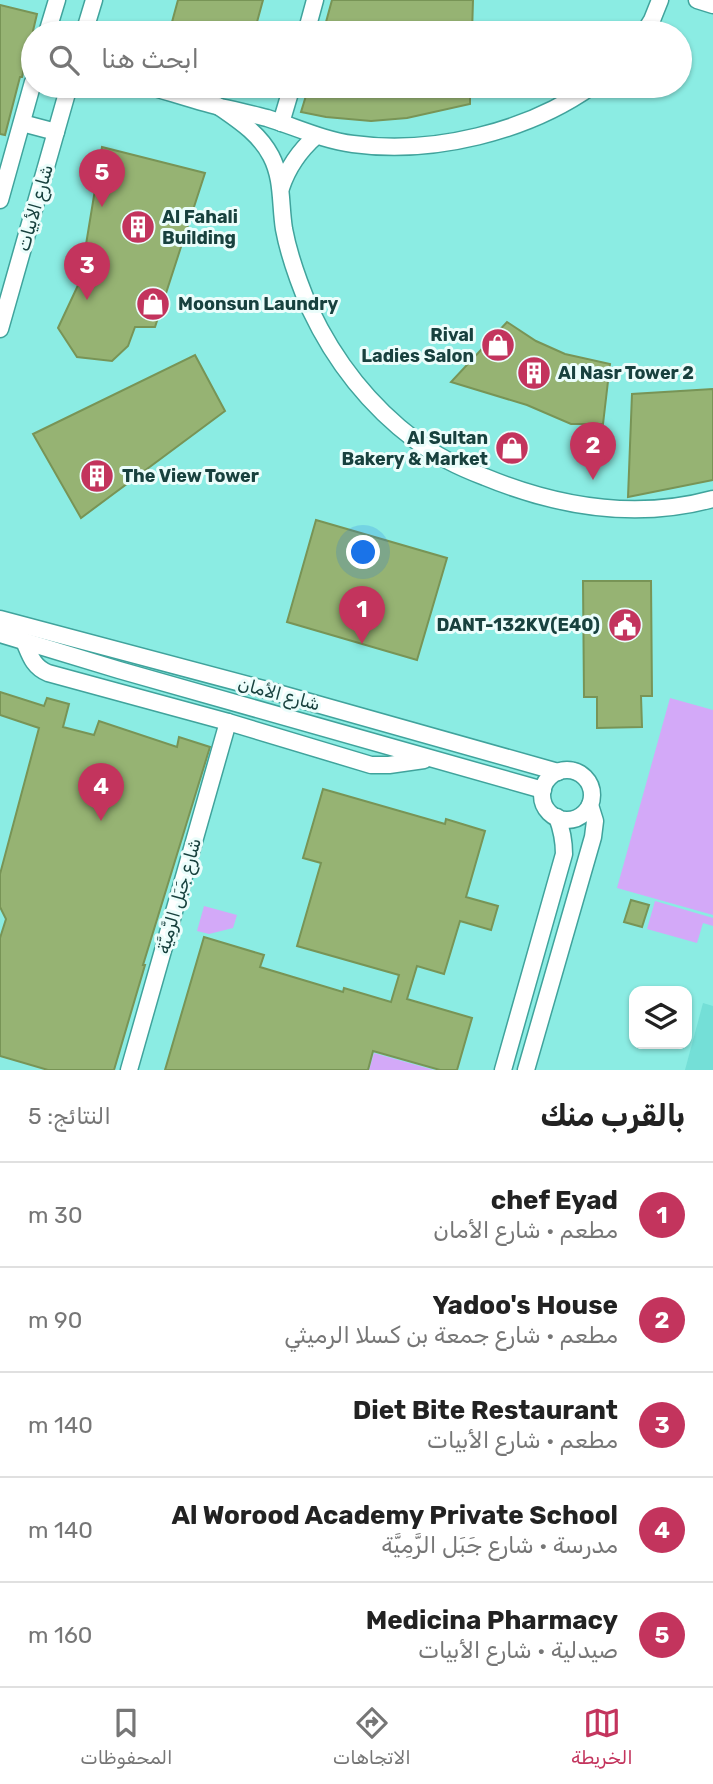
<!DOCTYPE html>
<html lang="ar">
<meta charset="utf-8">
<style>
:root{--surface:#fff;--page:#f2f2f2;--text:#222;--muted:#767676;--line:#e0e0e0;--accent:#c3345d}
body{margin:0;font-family:Rubik,"Noto Naskh Arabic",sans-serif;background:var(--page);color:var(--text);direction:rtl}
.controls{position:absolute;right:21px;bottom:21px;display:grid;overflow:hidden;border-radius:14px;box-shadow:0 2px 5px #0004}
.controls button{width:63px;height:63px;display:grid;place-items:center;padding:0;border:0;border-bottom:2px solid var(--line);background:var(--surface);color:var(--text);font:35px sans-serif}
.you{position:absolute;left:364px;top:553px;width:24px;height:24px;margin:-18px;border:5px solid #fff;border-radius:50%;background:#1a73e8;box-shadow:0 0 0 10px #1a73e833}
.badge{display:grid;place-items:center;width:46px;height:46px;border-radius:50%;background:var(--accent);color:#fff;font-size:23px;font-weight:700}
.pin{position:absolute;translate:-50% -58px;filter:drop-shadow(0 2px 4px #0008)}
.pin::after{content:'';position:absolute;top:37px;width:24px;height:21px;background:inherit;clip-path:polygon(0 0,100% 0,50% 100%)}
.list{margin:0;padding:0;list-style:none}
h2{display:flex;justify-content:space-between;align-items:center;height:91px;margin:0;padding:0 28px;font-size:30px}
h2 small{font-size:23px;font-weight:400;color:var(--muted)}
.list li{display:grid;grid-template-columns:46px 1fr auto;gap:21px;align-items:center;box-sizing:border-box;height:105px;padding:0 28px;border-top:2px solid var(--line)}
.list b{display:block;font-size:26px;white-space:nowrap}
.list p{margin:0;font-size:23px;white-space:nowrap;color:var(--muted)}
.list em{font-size:23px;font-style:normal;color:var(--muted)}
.icon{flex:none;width:38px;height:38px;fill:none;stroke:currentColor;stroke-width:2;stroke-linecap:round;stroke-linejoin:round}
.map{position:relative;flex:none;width:713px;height:1070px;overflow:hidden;direction:ltr}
.search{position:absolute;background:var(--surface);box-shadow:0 2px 5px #0004;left:21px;right:21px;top:21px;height:77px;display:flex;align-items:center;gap:18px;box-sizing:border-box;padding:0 24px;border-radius:38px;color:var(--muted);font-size:26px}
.sheet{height:616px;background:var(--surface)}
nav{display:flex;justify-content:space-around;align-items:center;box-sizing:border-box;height:98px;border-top:2px solid var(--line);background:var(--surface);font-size:19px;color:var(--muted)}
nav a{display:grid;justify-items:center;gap:4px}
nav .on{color:var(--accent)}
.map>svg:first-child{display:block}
</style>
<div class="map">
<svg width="713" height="1070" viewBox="0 0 713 1070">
<rect width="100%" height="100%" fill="#8bece3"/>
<path fill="#74dfd7" d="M703 1003 713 1006V1070H685Z"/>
<g fill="#d3a9f8">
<path d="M670 698 713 710V915L617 888Z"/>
<path d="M655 901 713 918V926L703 923 697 943 647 929Z"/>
<path d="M204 906 237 915 233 928 209 934 197 931Z"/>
<path d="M374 1053 434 1070H369Z"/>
</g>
<g fill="#96b373" stroke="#789456" stroke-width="2">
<path d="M178 0H263L254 33H169Z"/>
<path d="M332 0H473L472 33H323Z"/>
<path d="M0 5 37 14 22 77H20L5 135 0 134Z"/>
<path d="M309 86H470V104L407 118 371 121 326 117 301 112Z"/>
<path d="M102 147 205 173 155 327H135L128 346 112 361 77 357 58 328 80 281Z"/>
<path d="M507 322 536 341 565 354 610 364 603 424H571L527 405 451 382Z"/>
<path d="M195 355 225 411 81 518 33 434Z"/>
<path d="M713 389V480L628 497 632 394Z"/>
<path d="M316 520 447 558 417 660 287 622Z"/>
<path d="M583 581H651L652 696H641L642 727 597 728V697H584Z"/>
<path d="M0 692 44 706 47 698 69 704 63 727 94 735 99 721 177 747 179 737 210 747 143 965H145L114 1070H48L0 1056V938L6 919 0 907V874L39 728 0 715Z"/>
<path d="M323 789 445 824 446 819 485 831 466 897 498 906 491 930 460 921 444 974 417 966 407 999 472 1018 457 1070H440L373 1051 368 1070H165L204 937 264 955 260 967 343 992 344 988 391 1002 399 975 297 946 321 863 303 858Z"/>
<path d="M631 900 649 905 642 927 624 922Z"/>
</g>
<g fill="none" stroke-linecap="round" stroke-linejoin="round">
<g stroke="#40a39c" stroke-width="19">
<g id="minor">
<path d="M697 0 713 5"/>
<path d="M47 33 57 0"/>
<path d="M84 33 94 0"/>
<path d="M306 33 315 0"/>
<path d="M644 33 652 20 660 0"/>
<path d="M148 86C172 93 196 101 220 107 236 110 251 114 267 118 296 127 323 140 353 144 432 155 527 132 592 86"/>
<path d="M218 106C238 120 259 133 271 156 283 179 280 204 284 229 289 256 299 283 310 309 334 360 370 406 415 440 436 456 461 468 485 477 558 507 636 520 713 499"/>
<path d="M22 123 56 132"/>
<path d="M281 123 292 86"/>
<path d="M281 188C288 167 299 151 316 136"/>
<path d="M0 200 33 82"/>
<path d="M0 329 69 86"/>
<path d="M0 619 267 690 558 772"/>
<path d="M0 634 119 670 543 790"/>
<path d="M24 641C30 655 33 667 48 673L228 722 371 765H389L424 760"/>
<circle cx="567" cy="795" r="25"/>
<path d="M129 1070 228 722"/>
<path d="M503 1070 564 854C564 840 562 830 557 817"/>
<path d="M526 1070 593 837 595 821 590 805"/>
</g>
</g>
<use href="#minor" stroke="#fff" stroke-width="16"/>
</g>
<defs>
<g id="building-disc" transform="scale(1.75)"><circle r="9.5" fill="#c3345d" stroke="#ebfdfb"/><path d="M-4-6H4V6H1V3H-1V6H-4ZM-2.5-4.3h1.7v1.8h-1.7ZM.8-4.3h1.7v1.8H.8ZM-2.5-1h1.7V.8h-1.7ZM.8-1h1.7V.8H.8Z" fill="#fff"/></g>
<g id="shop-disc" transform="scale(1.75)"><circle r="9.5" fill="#c3345d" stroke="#ebfdfb"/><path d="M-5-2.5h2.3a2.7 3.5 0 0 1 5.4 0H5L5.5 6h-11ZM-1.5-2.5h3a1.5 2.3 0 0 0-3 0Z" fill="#fff"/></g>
<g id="civic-disc" transform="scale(1.75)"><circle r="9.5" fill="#c3345d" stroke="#ebfdfb"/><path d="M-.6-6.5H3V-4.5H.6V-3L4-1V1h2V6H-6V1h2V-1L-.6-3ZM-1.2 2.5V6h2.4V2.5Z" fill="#fff"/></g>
</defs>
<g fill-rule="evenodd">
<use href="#building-disc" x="138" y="227"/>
<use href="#shop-disc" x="153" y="304"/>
<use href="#shop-disc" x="498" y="345"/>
<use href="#building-disc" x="534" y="373"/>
<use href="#shop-disc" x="512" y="448"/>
<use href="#building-disc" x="97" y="476"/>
<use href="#civic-disc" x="625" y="625"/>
</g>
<g text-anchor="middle" stroke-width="6" stroke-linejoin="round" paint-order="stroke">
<g font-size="18" fill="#18413e" stroke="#ebfdfb">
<text transform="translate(35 208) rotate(-74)" y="6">شارع الأبيات</text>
<text transform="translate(279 694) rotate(15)" y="6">شارع الأمان</text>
<text transform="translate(179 896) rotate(-74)" y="6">شارع جَبَل الرَّمِيَّة</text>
</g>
<g font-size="18" font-weight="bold" fill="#18413e" stroke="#ebfdfb" text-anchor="start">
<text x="162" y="223">Al Fahali<tspan x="162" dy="21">Building</tspan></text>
<text x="178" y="310">Moonsun Laundry</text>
<text x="474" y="341" text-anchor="end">Rival<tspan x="474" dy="21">Ladies Salon</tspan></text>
<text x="558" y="379">Al Nasr Tower 2</text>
<text x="488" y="444" text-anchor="end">Al Sultan<tspan x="488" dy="21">Bakery &amp; Market</tspan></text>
<text x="122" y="482">The View Tower</text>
<text x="600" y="631" text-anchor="end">DANT-132KV(E40)</text>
</g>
</g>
</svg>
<div class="controls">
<button><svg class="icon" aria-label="layers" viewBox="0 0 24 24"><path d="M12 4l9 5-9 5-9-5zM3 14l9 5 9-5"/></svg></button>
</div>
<div class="you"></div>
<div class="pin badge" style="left:362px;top:644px">1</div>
<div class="pin badge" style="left:593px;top:480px">2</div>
<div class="pin badge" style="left:87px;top:300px">3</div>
<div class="pin badge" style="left:101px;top:821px">4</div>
<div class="pin badge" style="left:102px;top:207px">5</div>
<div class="search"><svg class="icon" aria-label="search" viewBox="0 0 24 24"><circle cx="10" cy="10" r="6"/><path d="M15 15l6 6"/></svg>ابحث هنا</div>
</div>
<section class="sheet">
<h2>بالقرب منك<small>النتائج: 5</small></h2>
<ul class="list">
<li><span class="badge">1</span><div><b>chef Eyad</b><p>مطعم · شارع الأمان</p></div><em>30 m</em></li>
<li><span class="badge">2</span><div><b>Yadoo's House</b><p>مطعم · شارع جمعة بن كسلا الرميثي</p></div><em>90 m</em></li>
<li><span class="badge">3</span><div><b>Diet Bite Restaurant</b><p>مطعم · شارع الأبيات</p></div><em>140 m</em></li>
<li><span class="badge">4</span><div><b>Al Worood Academy Private School</b><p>مدرسة · شارع جَبَل الرَّمِيَّة</p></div><em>140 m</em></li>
<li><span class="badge">5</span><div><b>Medicina Pharmacy</b><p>صيدلية · شارع الأبيات</p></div><em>160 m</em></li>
</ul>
</section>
<nav>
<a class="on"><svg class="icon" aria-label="map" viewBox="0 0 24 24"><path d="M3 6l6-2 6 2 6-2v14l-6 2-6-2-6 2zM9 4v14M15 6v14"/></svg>الخريطة</a>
<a><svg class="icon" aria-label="directions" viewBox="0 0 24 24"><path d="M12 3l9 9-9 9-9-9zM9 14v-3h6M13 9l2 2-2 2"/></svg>الاتجاهات</a>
<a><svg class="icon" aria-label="saved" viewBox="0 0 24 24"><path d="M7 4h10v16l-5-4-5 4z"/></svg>المحفوظات</a>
</nav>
